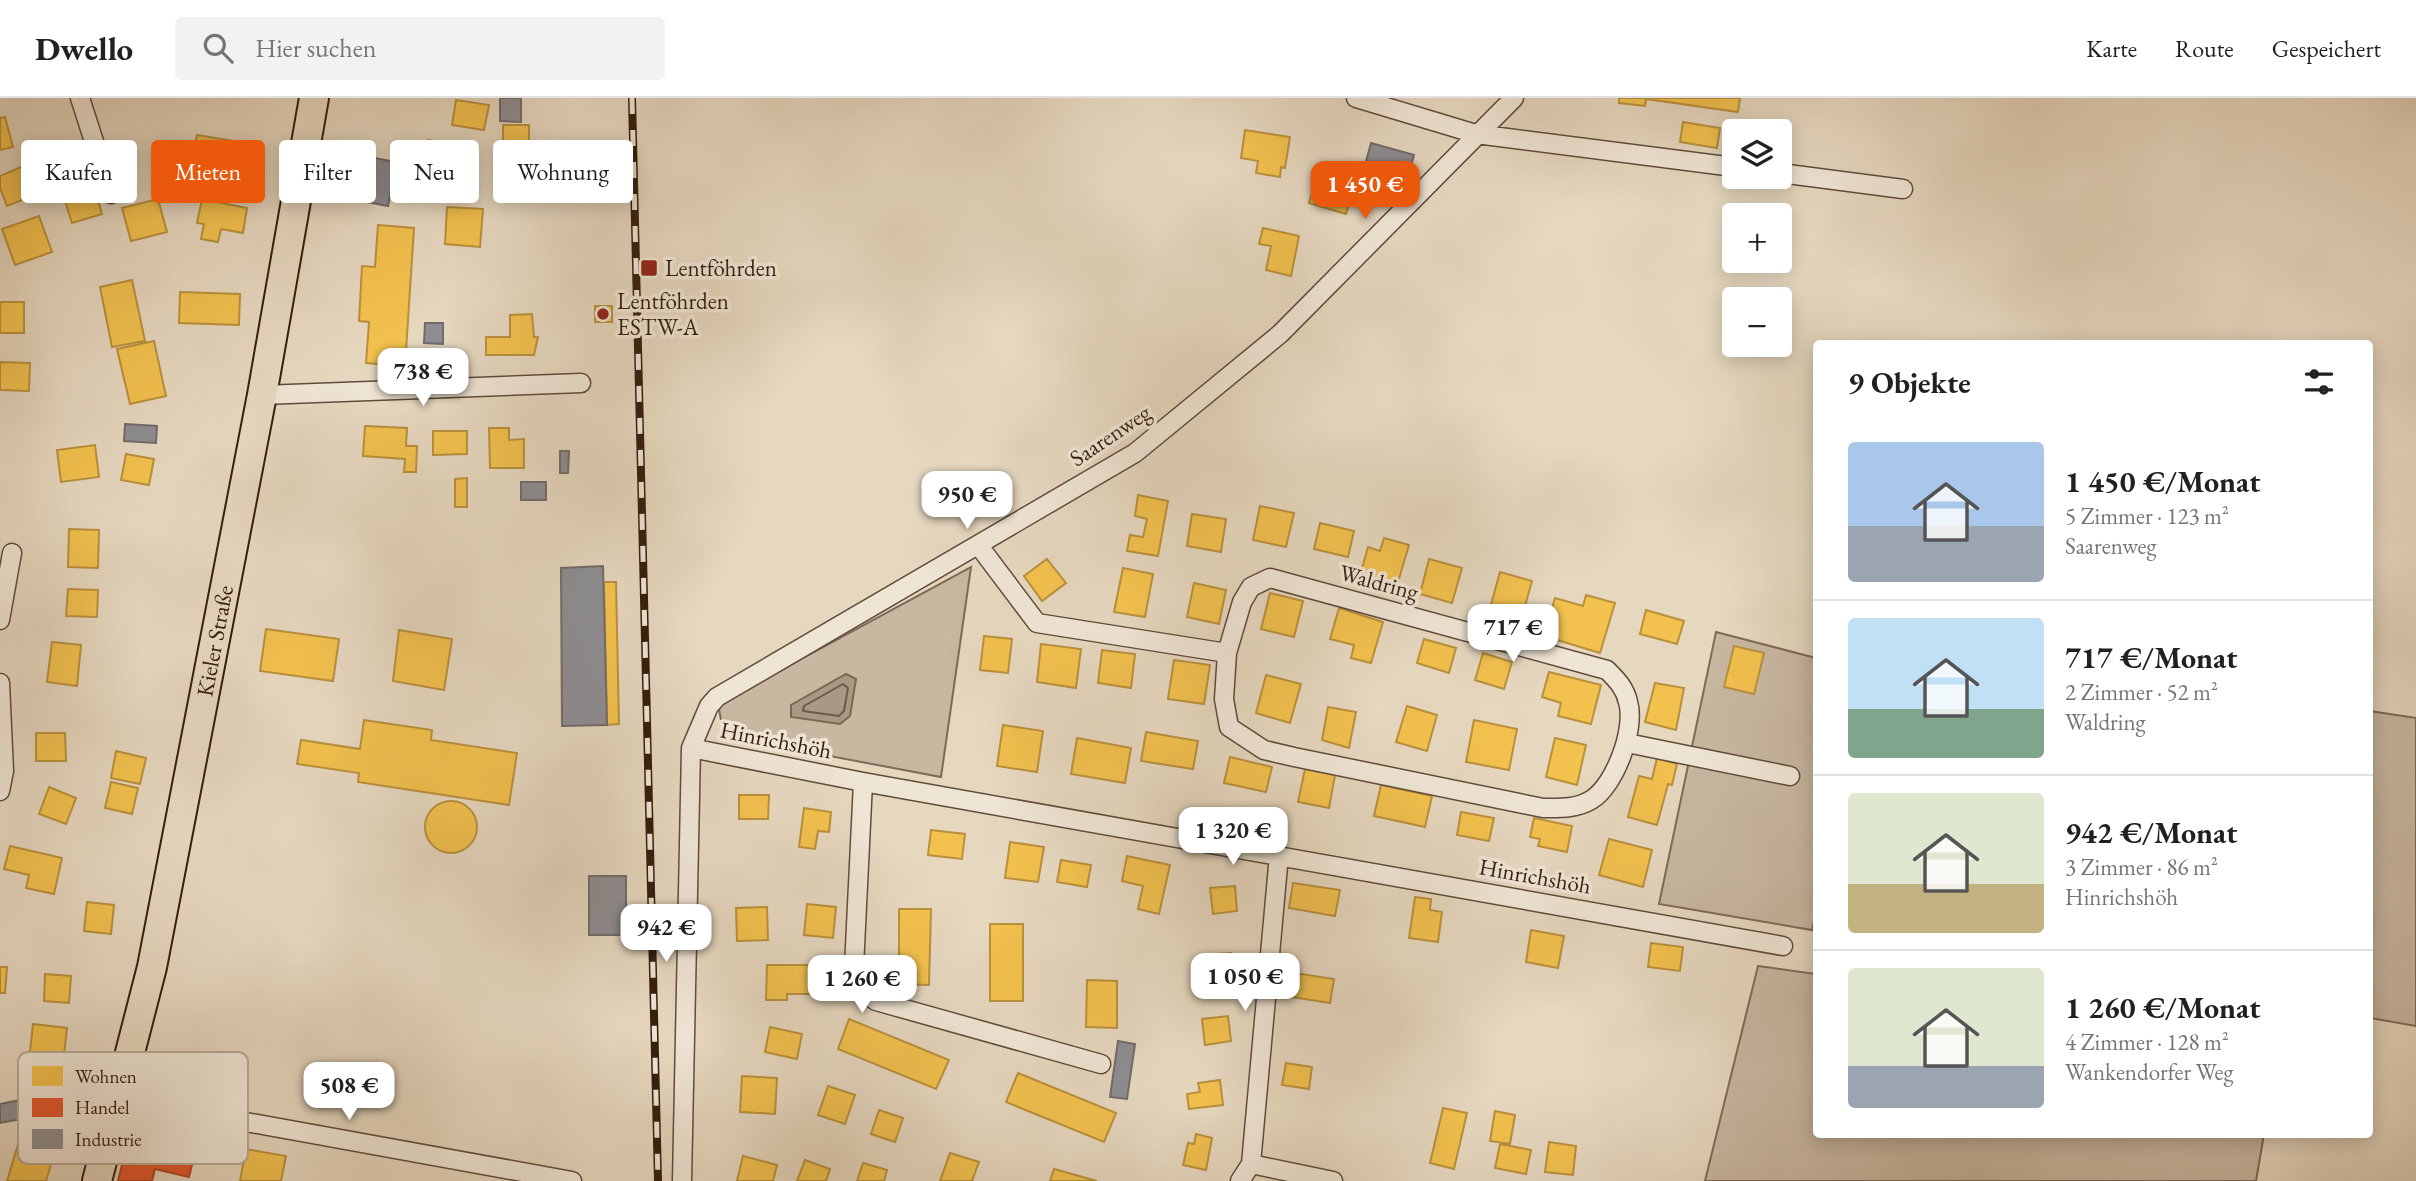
<!DOCTYPE html>
<html lang="de">
<meta charset="utf-8">
<style>
body{margin:0;font-family:"EB Garamond",serif;background:#f2f2f2;color:#202124;height:100vh;display:flex;flex-direction:column;font-size:26px;white-space:nowrap}
*{box-sizing:border-box;margin:0}
p{font-size:23px;color:#757577}
.icon{flex:none;width:38px;height:38px;fill:none;stroke:currentColor;stroke-width:2;stroke-linecap:round;stroke-linejoin:round}
.map{position:relative;flex:1;overflow:hidden}
.sheet{position:absolute;left:1813px;top:242px;width:560px;height:798px;display:flex;flex-direction:column;background:#fff;border-radius:7px;box-shadow:0 4px 18px #0003}
.sheet>*{flex:none}
.top-card{position:absolute;left:21px;top:42px;width:665px;height:63px;display:flex;gap:14px}
.fabs{position:absolute;left:1722px;top:21px;display:grid;gap:14px}
.fabs a{display:grid;place-items:center;width:70px;height:70px;border-radius:7px;background:#fff;box-shadow:0 4px 18px #0003;font-size:35px}
.price{position:absolute;translate:-50% -60px;padding:0 16px;border-radius:14px;background:#fff;color:#222;font-size:23px;line-height:46px;filter:drop-shadow(0 2px 4px #0008)}
.price::after{content:'';position:absolute;left:50%;top:42px;width:21px;height:16px;margin-left:-10px;background:inherit;clip-path:polygon(0 0,100% 0,50% 100%)}
.price.active{background:#ea580c;color:#fff}
ul{padding:0;list-style:none}
li{display:flex;align-items:center;gap:21px;height:175px;padding:0 35px}
li+li{border-top:2px solid #e0e0e0}
li span{display:grid;place-items:center;flex:none;width:196px;height:140px;border-radius:7px;color:#555}
li>.icon{margin-inline-start:auto}
span .icon{width:84px;height:84px;fill:#fffc;stroke-width:1}
li b{font-size:30px}
h2{display:flex;justify-content:space-between;align-items:center;height:84px;padding:0 35px;font-size:30px}
.pill{padding:0 24px;border-radius:7px;background:#fff;box-shadow:0 4px 18px #0003;font-size:24px;line-height:63px}
.pill.active{background:#ea580c;color:#fff}
header{display:flex;align-items:center;gap:42px;box-sizing:border-box;height:98px;padding:0 35px;background:#fff;border-bottom:2px solid #e0e0e0}
header strong{font-size:33px}
nav{display:flex;gap:38px;margin-inline-start:auto;font-size:24px}
.search{width:490px;height:63px;background:#f2f2f2;display:flex;align-items:center;gap:18px;box-sizing:border-box;padding:0 24px;border-radius:7px;color:#757577;font-size:26px}
.map>svg:first-child{display:block}
</style>
<header>
<strong>Dwello</strong>
<div class="search"><svg class="icon" aria-label="search" viewBox="0 0 24 24"><circle cx="10" cy="10" r="6"/><path d="M15 15l6 6"/></svg>Hier suchen</div>
<nav><a>Karte</a><a>Route</a><a>Gespeichert</a></nav>
</header>
<div class="map">
<svg width="2416" height="1083" viewBox="0 0 2416 1083">
<rect width="100%" height="100%" fill="#e6d7bf"/>
<filter id="stains"><feTurbulence type="fractalNoise" baseFrequency=".00286" numOctaves="4"/><feColorMatrix values="0 0 0 0 .2 0 0 0 0 .09 0 0 0 0 .02 0 0 0 .5 -.17"/></filter>
<radialGradient id="worn" r=".72"><stop offset=".6" stop-color="#630" stop-opacity="0"/><stop offset="1" stop-color="#630" stop-opacity=".3"/></radialGradient>
<!-- green -->
<path fill="#c8b7a1" stroke="#7e6a58" stroke-width="2" d="M971,469L941,679L724,638L718,606Z
M1716,534L1816,560V814L1812,832L1659,806Z
M2370,613L2416,620V928L2370,920Z
M1758,868L1816,876V1036H2264L2256,1083H1705Z"/>
<!-- water -->
<path fill="#a99883" stroke="#7a6754" stroke-width="2" d="M846,576L856,581L850,618L840,626L791,619V607Z"/>
<!-- homes -->
<path fill="#f2c14e" stroke="#b9903b" stroke-width="2" d="M1619,0H1740L1738,14L1646,1L1645,8L1619,5Z
M456,2L489,7L484,32L452,27Z
M5,19L13,49L0,52V20Z
M1683,24L1720,30L1717,50L1680,44Z
M503,27H529V58L503,59Z
M1245,32L1290,39L1285,70L1281,69L1280,79L1256,75L1258,63L1241,60Z
M197,37L240,44L236,70L193,63Z
M428,42L458,47L453,76L423,71Z
M28,66L40,95L7,108L0,90V78Z
M90,75L102,116L72,125L59,84Z
M1317,77L1354,88L1346,116L1309,105Z
M158,101L167,134L131,143L122,110Z
M202,101L247,110L243,135L221,131L218,144L201,141L204,126L197,125Z
M447,109L483,111L480,149L445,146Z
M39,118L52,154L15,167L2,131Z
M378,127L414,130L405,268L366,265L369,224L359,223L362,168L375,169Z
M1263,130L1299,138L1291,178L1266,172L1271,148L1259,146Z
M132,182L145,243L112,249L100,189Z
M180,194L240,196L239,227L179,225Z
M0,204H24V235H0Z
M595,208H612V224H595Z
M532,216L534,239H538L534,257H486V239H510V217Z
M154,243L166,298L130,306L117,251Z
M0,264L30,265L29,293L0,292Z
M365,328L407,330L406,348H417L416,374H404L405,361L363,358Z
M489,330H509V342L524,341V370H490Z
M433,333H467V356L433,357Z
M95,347L99,379L61,384L57,352Z
M126,356L154,361L149,387L121,382Z
M467,380V409H455V381Z
M1138,397L1168,403L1158,458L1127,453L1130,437L1143,439L1147,421L1135,418Z
M1260,408L1294,415L1286,449L1253,442Z
M1192,416L1226,421L1221,454L1187,448Z
M1320,425L1354,433L1348,459L1314,451Z
M69,431L99,432L98,470L68,469Z
M1384,440L1409,447L1396,491L1359,481L1368,449L1380,453Z
M1047,461L1066,485L1042,503L1024,478Z
M1429,461L1462,470L1452,505L1420,496Z
M1123,470L1153,476L1145,519L1114,514Z
M1500,474L1532,483L1522,519L1490,510Z
M604,484H616L619,626L607,627Z
M1194,485L1226,492L1219,526L1187,519Z
M68,491L98,492L97,519L66,518Z
M1270,495L1303,503L1294,539L1261,531Z
M1586,497L1615,505L1600,555L1544,538L1555,500L1583,508Z
M1339,510L1383,524L1371,565L1351,560L1354,547L1330,541Z
M1646,512L1684,523L1677,546L1640,536Z
M266,531L339,541L333,583L260,573Z
M399,532L452,541L444,592L393,583Z
M984,538L1012,541L1008,575L980,572Z
M1424,541L1456,550L1449,575L1417,565Z
M52,544L81,547L77,588L47,584Z
M1041,546L1081,551L1076,590L1037,584Z
M1734,548L1764,555L1754,596L1724,589Z
M1102,552L1135,556L1131,590L1098,585Z
M1483,555L1512,564L1504,591L1475,582Z
M1174,562L1210,567L1204,606L1168,601Z
M1549,574L1601,587L1591,626L1558,618L1561,605L1542,599Z
M1266,577L1301,586L1290,625L1256,615Z
M1655,585L1684,590L1676,632L1645,624Z
M1407,608L1437,617L1427,653L1396,644Z
M1328,609L1356,614L1349,650L1322,642Z
M364,622L432,632L431,642L517,655L509,707L358,684L359,675L297,666L301,642L360,651Z
M1474,622L1517,631L1509,672L1466,664Z
M1003,627L1043,633L1037,674L997,668Z
M1146,634L1198,643L1193,671L1141,663Z
M36,635H65L66,663H36Z
M1077,640L1131,650L1125,685L1071,676Z
M1555,640L1586,647L1577,687L1546,679Z
M116,653L146,660L140,686L111,680Z
M1230,659L1272,669L1266,694L1224,685Z
M1657,660L1677,666L1672,687L1668,686L1657,727L1628,719L1639,678L1652,681Z
M1305,671L1335,677L1329,710L1298,704Z
M111,684L138,690L132,716L105,710Z
M1381,687L1432,698L1425,729L1374,718Z
M49,689L76,700L66,726L39,716Z
M739,697H769L768,721H739Z
M425 729a26 26 0 1 1 52 0a26 26 0 1 1-52 0Z
M804,710L831,714L829,734L818,733L815,751L799,749Z
M1461,714L1494,720L1489,743L1457,737Z
M1534,720L1572,728L1567,754L1538,748L1540,741L1530,739Z
M931,732L965,736L962,761L928,757Z
M1609,741L1652,752L1643,789L1599,777Z
M1010,744L1044,749L1038,784L1005,780Z
M10,748L62,760L54,796L26,790L29,777L4,771Z
M1127,758L1170,767L1159,816L1138,811L1143,788L1122,783Z
M1061,762L1091,767L1087,789L1057,784Z
M1293,785L1340,792L1335,818L1289,810Z
M1235,788L1237,813L1213,816L1210,790Z
M1415,799L1431,801L1430,812L1442,814L1438,844L1409,840Z
M87,804L114,807L111,836L84,833Z
M807,806L836,809L833,840L804,837Z
M767,809L768,842L737,843L736,810Z
M899,811H931L929,887L899,886Z
M990,826H1023V903H990Z
M1531,832L1564,838L1558,870L1526,864Z
M1651,845L1683,849L1680,873L1648,869Z
M1231,855L1233,881L1207,883L1204,857Z
M767,867H815V896H787V902H766Z
M0,869H7L5,895H0Z
M1288,874L1334,881L1330,905L1285,898Z
M45,876L71,878L69,905L44,903Z
M1087,882L1117,883V930L1086,929Z
M1228,918L1231,943L1205,947L1202,921Z
M849,921L949,962L936,991L838,951Z
M33,926L67,930L64,957L30,954Z
M770,929L802,936L797,961L765,954Z
M1286,965L1312,969L1309,991L1282,987Z
M1018,975L1116,1015L1104,1044L1006,1004Z
M742,978L777,980L775,1016L740,1014Z
M1220,982L1223,1007L1189,1011L1187,996L1200,994L1198,985Z
M828,988L855,997L845,1026L818,1017Z
M1443,1010L1467,1015L1454,1071L1430,1065Z
M879,1012L903,1020L895,1044L871,1036Z
M1495,1013L1515,1017L1510,1046L1490,1043Z
M22,1033L58,1044L46,1083H7Z
M1196,1036L1212,1040L1206,1072L1183,1067L1188,1045L1194,1046Z
M1549,1044L1576,1048L1573,1077L1545,1074Z
M1500,1046L1531,1052L1526,1076L1495,1070Z
M246,1051L286,1058L281,1083H240Z
M950,1055L979,1064L972,1083H940Z
M743,1058L777,1067L773,1083H737Z
M805,1062L830,1071L826,1083H797Z
M863,1065L887,1072L884,1083H857Z
M1054,1071L1097,1083H1050Z"/>
<!-- shops -->
<path fill="#e4572e" stroke="#af4624" stroke-width="2" d="M133,1022L199,1038L189,1079L155,1071L152,1083H118Z"/>
<!-- industry -->
<path fill="#8d8d92" stroke="#726b6a" stroke-width="2" d="M500,0H521V24L500,23Z
M1371,45L1414,57L1405,90L1362,78Z
M369,59L396,64L388,108L361,103Z
M425,225H443V246L424,245Z
M125,326L157,328L156,345L124,343Z
M560,353H569L568,375H560Z
M521,384H546V402H521Z
M603,468L607,627L562,628L561,470Z
M589,778H626V837H589Z
M1118,943L1135,946L1127,1001L1110,999Z
M50,996L54,1015L0,1025V1006Z"/>
<g fill="none" stroke-linecap="round" stroke-linejoin="round">
<!-- shore -->
<path stroke="#6e5a48" stroke-width="2" d="M843,586L848,590L844,613L839,618L803,613L804,608Z"/>
<defs>
<path id="minor" d="M80,0L111,96
M1356,0L1476,36L1734,69
M1780,75L1903,91
M262,297L581,285
M979,448L1037,525L1227,555L1242,504L1251,489L1270,480L1607,572C1617,582 1625,590 1628,604C1636,630 1615,688 1591,702C1576,711 1559,710 1543,710L1294,659L1264,652L1229,629L1224,601L1227,555
M0,522L12,455
M0,585L4,673L0,693
M1627,645L1790,678
M691,650L863,684L1783,848
M863,684L854,869L859,890L876,903L1101,966
M119,1001L572,1083
M1251,1066L1333,1083
M682,1083L691,650L709,608L717,599L1135,355L1280,236L1514,0
M1240,1083L1251,1066L1279,757"/>
<g id="primary">
<path id="s1" d="M97,1083L152,869L262,297L314,0"/>
</g>
</defs>
<!-- minor casing -->
<use href="#minor" stroke="#604c3a" stroke-width="21"/>
<!-- primary casing -->
<use href="#primary" stroke="#341d0e" stroke-width="32"/>
<!-- minor -->
<use href="#minor" stroke="#efe5d5" stroke-width="18"/>
<!-- primary -->
<use href="#primary" stroke="#e6d7bf" stroke-width="28"/>
<defs>
<path id="rail" d="M632,0L658,1083"/>
</defs>
<!-- rail casing -->
<use href="#rail" stroke="#341d0e" stroke-width="8"/>
<!-- rail -->
<use href="#rail" stroke="#efe5d5" stroke-width="5" stroke-dasharray="16" stroke-linecap="butt"/>
</g>
<!-- markers -->
<g fill="#8f2418" stroke="#efe5d5" stroke-width="2.5">
<rect x="640" y="161" width="18" height="18" rx="3.5"/>
<circle cx="603" cy="216" r="7"/>
</g>
<g text-anchor="middle" dominant-baseline="central" stroke-width="7" stroke-linejoin="round" paint-order="stroke">
<!-- poi labels -->
<g font-size="23" fill="#341d0e" stroke="#efe5d5" text-anchor="start">
<text x="665" y="170">Lentföhrden</text>
<text x="617" y="203">Lentföhrden<tspan x="617" dy="26">ESTW-A</tspan></text>
</g>
<!-- street labels -->
<g font-size="23" fill="#341d0e" stroke="#efe5d5">
<text transform="translate(1110 337) rotate(-34)">Saarenweg</text>
<text transform="translate(1379 484) rotate(15)">Waldring</text>
<text stroke="none"><textPath href="#s1" startOffset="553">Kieler Straße</textPath></text>
<text transform="translate(776 642) rotate(11)">Hinrichshöh</text>
<text transform="translate(1535 778) rotate(10)">Hinrichshöh</text>
</g>
</g>
<!-- legend -->
<rect x="18" y="954" width="230" height="112" rx="10" fill="#efe5d5" stroke="#b7a999" stroke-width="2"/>
<rect x="32" y="968" width="31" height="20" fill="#f2c14e"/>
<rect x="32" y="1000" width="31" height="19" fill="#e4572e"/>
<rect x="32" y="1031" width="31" height="20" fill="#8d8d92"/>
<g font-size="19" fill="#341d0e">
<text x="75" y="985">Wohnen</text>
<text x="75" y="1016">Handel</text>
<text x="75" y="1048">Industrie</text>
</g>
<rect width="100%" height="100%" filter="url(#stains)"/>
<rect width="100%" height="100%" fill="url(#worn)"/>
</svg>
<div class="fabs">
<a><svg class="icon" aria-label="layers" viewBox="0 0 24 24"><path d="M12 4l9 5-9 5-9-5zM3 14l9 5 9-5"/></svg></a>
<a>+</a>
<a>−</a>
</div>
<b class="price active" style="left:1365px;top:123px">1 450 €</b>
<b class="price" style="left:423px;top:310px">738 €</b>
<b class="price" style="left:967px;top:433px">950 €</b>
<b class="price" style="left:1513px;top:566px">717 €</b>
<b class="price" style="left:1233px;top:769px">1 320 €</b>
<b class="price" style="left:666px;top:866px">942 €</b>
<b class="price" style="left:1245px;top:915px">1 050 €</b>
<b class="price" style="left:862px;top:917px">1 260 €</b>
<b class="price" style="left:349px;top:1024px">508 €</b>
<div class="top-card">
<a class="pill">Kaufen</a>
<a class="pill active">Mieten</a>
<a class="pill">Filter</a>
<a class="pill">Neu</a>
<a class="pill">Wohnung</a>
</div>
<section class="sheet">
<h2>9 Objekte<svg class="icon" aria-label="filters" viewBox="0 0 24 24"><path d="M4 7h16M4 17h16"/><circle cx="9" cy="7" r="2"/><circle cx="15" cy="17" r="2"/></svg></h2>
<ul>
<li><span style="background:linear-gradient(#a9c7e8 60%,#9aa5b1 0)"><svg class="icon" aria-label="home" viewBox="0 0 24 24"><path d="M3 11l9-7 9 7M6 9v11h12V9"/></svg></span><div><b>1 450 €/Monat</b><p>5 Zimmer · 123 m²</p><p>Saarenweg</p></div></li>
<li><span style="background:linear-gradient(#bfe0f5 65%,#7fa58c 0)"><svg class="icon" aria-label="home" viewBox="0 0 24 24"><path d="M3 11l9-7 9 7M6 9v11h12V9"/></svg></span><div><b>717 €/Monat</b><p>2 Zimmer · 52 m²</p><p>Waldring</p></div></li>
<li><span style="background:linear-gradient(#dfe7d0 65%,#c2b280 0)"><svg class="icon" aria-label="home" viewBox="0 0 24 24"><path d="M3 11l9-7 9 7M6 9v11h12V9"/></svg></span><div><b>942 €/Monat</b><p>3 Zimmer · 86 m²</p><p>Hinrichshöh</p></div></li>
<li><span style="background:linear-gradient(#dfe7d0 70%,#9aa5b1 0)"><svg class="icon" aria-label="home" viewBox="0 0 24 24"><path d="M3 11l9-7 9 7M6 9v11h12V9"/></svg></span><div><b>1 260 €/Monat</b><p>4 Zimmer · 128 m²</p><p>Wankendorfer Weg</p></div></li>
</ul>
</section>
</div>
